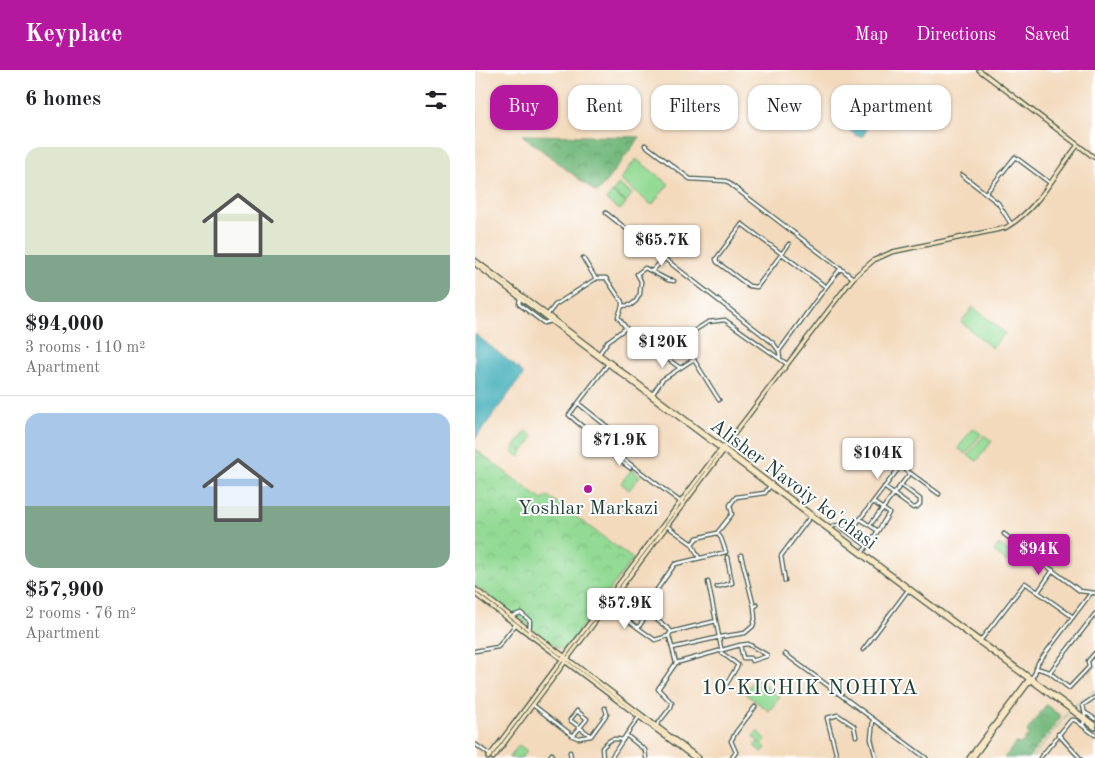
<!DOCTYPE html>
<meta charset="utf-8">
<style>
body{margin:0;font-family:"Old Standard TT",serif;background:#f2f2f2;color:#202124;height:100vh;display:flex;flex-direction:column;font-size:19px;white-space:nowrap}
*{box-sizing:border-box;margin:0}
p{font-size:16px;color:#757577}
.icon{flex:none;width:28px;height:28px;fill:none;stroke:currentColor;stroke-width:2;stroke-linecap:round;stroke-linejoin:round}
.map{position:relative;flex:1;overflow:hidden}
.sheet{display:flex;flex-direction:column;background:#fff;width:475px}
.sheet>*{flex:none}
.banner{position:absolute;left:15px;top:15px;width:475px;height:45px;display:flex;gap:10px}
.price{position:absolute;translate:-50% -42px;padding:0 11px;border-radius:5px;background:#fff;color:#222;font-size:16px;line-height:32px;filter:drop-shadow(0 1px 2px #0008)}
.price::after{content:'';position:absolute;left:50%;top:30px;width:15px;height:11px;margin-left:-8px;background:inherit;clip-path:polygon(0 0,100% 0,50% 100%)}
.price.current{background:#b5179e;color:#fff}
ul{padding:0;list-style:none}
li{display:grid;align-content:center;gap:10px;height:265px;padding:0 25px}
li+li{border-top:1px solid #e0e0e0}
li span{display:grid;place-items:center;height:155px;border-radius:15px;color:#555}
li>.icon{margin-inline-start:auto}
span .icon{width:90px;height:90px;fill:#fffc;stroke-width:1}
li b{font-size:21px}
h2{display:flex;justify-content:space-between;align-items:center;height:60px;padding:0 25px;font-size:21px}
.tag{padding:0 18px;border-radius:15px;background:#fff;box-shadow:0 1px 4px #0004;font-size:18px;line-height:45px}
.tag.current{background:#b5179e;color:#fff}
header{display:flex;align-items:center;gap:30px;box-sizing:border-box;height:70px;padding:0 25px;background:#b5179e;color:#fff}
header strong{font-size:24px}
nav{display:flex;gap:28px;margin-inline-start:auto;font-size:18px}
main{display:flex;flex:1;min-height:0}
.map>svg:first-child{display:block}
</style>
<header>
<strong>Keyplace</strong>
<nav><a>Map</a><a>Directions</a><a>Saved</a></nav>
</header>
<main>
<section class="sheet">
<h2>6 homes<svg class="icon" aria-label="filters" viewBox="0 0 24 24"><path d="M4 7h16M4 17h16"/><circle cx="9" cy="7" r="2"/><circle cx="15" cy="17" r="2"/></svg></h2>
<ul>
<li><span style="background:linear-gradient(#dfe7d0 70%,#7fa58c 0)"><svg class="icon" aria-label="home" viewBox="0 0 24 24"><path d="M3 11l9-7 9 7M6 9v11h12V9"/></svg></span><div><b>$94,000</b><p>3 rooms · 110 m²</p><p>Apartment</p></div></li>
<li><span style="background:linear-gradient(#a9c7e8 60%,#7fa58c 0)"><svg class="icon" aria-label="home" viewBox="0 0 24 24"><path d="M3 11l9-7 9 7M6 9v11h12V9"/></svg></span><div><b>$57,900</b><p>2 rooms · 76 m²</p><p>Apartment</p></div></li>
</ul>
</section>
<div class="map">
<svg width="620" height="688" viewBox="0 0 620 688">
<defs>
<pattern id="forest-crowns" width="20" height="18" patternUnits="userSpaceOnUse" patternTransform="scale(1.25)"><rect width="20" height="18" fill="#76ba7e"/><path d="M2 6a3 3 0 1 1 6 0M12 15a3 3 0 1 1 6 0" fill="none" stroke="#609868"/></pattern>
<pattern id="park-crowns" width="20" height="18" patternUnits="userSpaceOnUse" patternTransform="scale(1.25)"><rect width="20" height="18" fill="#93da94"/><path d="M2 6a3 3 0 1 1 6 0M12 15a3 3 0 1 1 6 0" fill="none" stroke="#7ebc80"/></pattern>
</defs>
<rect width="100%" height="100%" fill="#fff"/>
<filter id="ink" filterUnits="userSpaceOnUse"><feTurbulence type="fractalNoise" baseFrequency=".02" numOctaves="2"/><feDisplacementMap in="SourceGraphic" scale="10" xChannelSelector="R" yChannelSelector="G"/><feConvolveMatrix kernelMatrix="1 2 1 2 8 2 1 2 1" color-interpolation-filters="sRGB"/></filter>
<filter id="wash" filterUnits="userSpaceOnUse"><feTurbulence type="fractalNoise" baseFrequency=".0096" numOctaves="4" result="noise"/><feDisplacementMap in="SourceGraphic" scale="20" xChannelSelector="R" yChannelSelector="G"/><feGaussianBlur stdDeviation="1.12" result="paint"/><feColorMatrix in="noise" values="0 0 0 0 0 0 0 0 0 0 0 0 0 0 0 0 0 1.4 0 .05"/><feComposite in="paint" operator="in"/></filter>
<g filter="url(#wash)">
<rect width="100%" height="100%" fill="#f3dabd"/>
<!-- forest -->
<path fill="url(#forest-crowns)" stroke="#4a7c59" d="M47,65L165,67L122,123Z
M571,635L586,646C576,661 564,674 553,688H529L541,673L546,674L554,664L552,661Z"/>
<!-- park -->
<path fill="url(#park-crowns)" stroke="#598c64" d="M0,379L67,430L73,426L158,489L90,579H85L0,516Z"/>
<!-- pitch -->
<path fill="#93da94" stroke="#598c64" d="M161,89L194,114L177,135L145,110Z
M143,114L157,124L151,132L138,122Z
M137,122L151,133L145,140L131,130Z
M161,169L173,178L169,184L156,174Z
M498,237L530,263L517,278L486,252Z
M498,358L506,364L491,384L483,378Z
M51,361L59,367L48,381L43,377L48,382L45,387L37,381Z
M509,365L517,371L502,391L493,385Z
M157,399L165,406L154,420L146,413Z
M524,474L538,485L532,492L519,482Z
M280,608L305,627L294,641L269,623Z
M282,661L291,669L287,674L291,678L287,682L279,676L283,672L285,673L278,667Z
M44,675L52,681L46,688H34Z"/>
<!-- water -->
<path fill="#3aabb6" stroke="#2c7475" d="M383,50L393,57L388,66H382L375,61Z
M0,264L44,299L48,305L0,369Z"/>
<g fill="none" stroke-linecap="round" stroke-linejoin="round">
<!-- stream -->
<path stroke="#3aabb6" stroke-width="1" d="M598,637L620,620
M557,688L594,642"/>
</g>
</g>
<g filter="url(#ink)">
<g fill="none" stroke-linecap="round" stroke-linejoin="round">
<defs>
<path id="street" d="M170,75L215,109L251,111L378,208
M487,105L523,133L536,154
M511,123L540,87L575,113
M131,143L298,273L304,281L305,288
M314,174L282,217L274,216L242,192L241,189L267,154L351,217L366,198
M108,188L121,209
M177,201L190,188
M45,228L44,234L69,253L76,251
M73,244L80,235L122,208H131L147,232V236L156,235L161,231L165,224L166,211L162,204L170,198L193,210L199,211
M151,258L205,298
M304,281L351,217
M214,282L244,330
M184,283L233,252L250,250L312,294
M124,284L133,271L151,258L143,247L147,236
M133,294L94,345L123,370L207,433
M177,325L187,310L219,289
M104,334L144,366
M116,364V367L120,372L155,398
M409,417L438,438L442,437L445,434V429L426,415
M398,432L414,443L403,461
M395,455L435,403
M192,456L217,474L224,488
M356,459L358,456L363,455L392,476
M375,463L385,449
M529,464L605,521L620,523
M217,474L222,468L242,463L257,444L255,435L261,427L290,423L295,416
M387,483L403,461L385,449L424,398L427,397L464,424
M266,485L279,537
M310,511L306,486L335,447
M242,517L257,513L252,487
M563,522L578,500
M131,535L180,570L193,566L196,562L241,551L233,512
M37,546L46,543L55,551L54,565
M171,546L178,547L195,560L196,562
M241,551L247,583L263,595L251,615
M163,558L171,546L169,538L200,494L251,482L246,468L242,463
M505,571L550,513L598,547
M273,574L292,585V586L277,591L275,588H268L265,575Z
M197,578L245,567L270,563L278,556L280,549L279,537L282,535
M388,580L433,520
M0,581L23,577L41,554
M310,584L451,688
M201,593L265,575
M561,598L574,602L594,618L614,597L613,591L620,583
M575,602L620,544
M556,609L560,603L563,593L616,523
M58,635L98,666L112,649L102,641L95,650L116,666
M611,643L620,649
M398,650L396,669L401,688
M181,656L196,637L197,633L183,619L201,593L194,566
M608,656L610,645L608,635L620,627
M583,664L605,688
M151,665L164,647
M98,666L103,668L116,666L132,644L130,638
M0,674L15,685
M95,682L96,688
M362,687L352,648L363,645L379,656L381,666
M74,688L77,684
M128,688L127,678C134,670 137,667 148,670
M136,688L151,665L170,680L171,688
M257,688L261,682L256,671L261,662L280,637
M565,688L596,650H600L620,665"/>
<path id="secondary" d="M504,0L620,88
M0,190L446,527L620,655
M0,194L433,520L620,658
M0,519L224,688
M0,524L219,688
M13,688L240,386L250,376L378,208L399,190L417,182L530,158C563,140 580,103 603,75
M18,688L249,380
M494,688L553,610
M498,688L556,610"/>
</defs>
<!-- street casing -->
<use href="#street" stroke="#3f5549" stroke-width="5"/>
<!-- secondary casing -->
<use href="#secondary" stroke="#3f5549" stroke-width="5.5"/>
<!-- street -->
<use href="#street" stroke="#fff" stroke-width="2.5"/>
<!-- secondary -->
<use href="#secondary" stroke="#fae7c3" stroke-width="3"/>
</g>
</g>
<!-- markers -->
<circle fill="#b5179e" stroke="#fff" stroke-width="2" cx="113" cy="419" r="5"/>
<g text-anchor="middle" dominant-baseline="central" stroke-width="4" stroke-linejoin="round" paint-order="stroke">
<!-- street labels -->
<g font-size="20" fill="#1f3d34" stroke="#fff">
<text transform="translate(318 415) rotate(37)">Alisher Navoiy ko'chasi</text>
</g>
<!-- poi labels -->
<g font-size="20" fill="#1f3d34" stroke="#fff">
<text x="113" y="439">Yoshlar Markazi</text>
</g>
<!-- neighbourhood labels -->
<g font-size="21" letter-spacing="1" fill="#1f3d34" stroke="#fff">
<text x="335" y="618">10-KICHIK NOHIYA</text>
</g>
</g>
</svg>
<b class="price" style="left:187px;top:197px">$65.7K</b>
<b class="price" style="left:188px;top:299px">$120K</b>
<b class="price" style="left:145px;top:397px">$71.9K</b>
<b class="price" style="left:403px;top:410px">$104K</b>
<b class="price current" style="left:564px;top:506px">$94K</b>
<b class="price" style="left:150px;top:560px">$57.9K</b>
<div class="banner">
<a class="tag current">Buy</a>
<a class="tag">Rent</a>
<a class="tag">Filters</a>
<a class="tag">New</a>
<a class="tag">Apartment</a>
</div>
</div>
</main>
